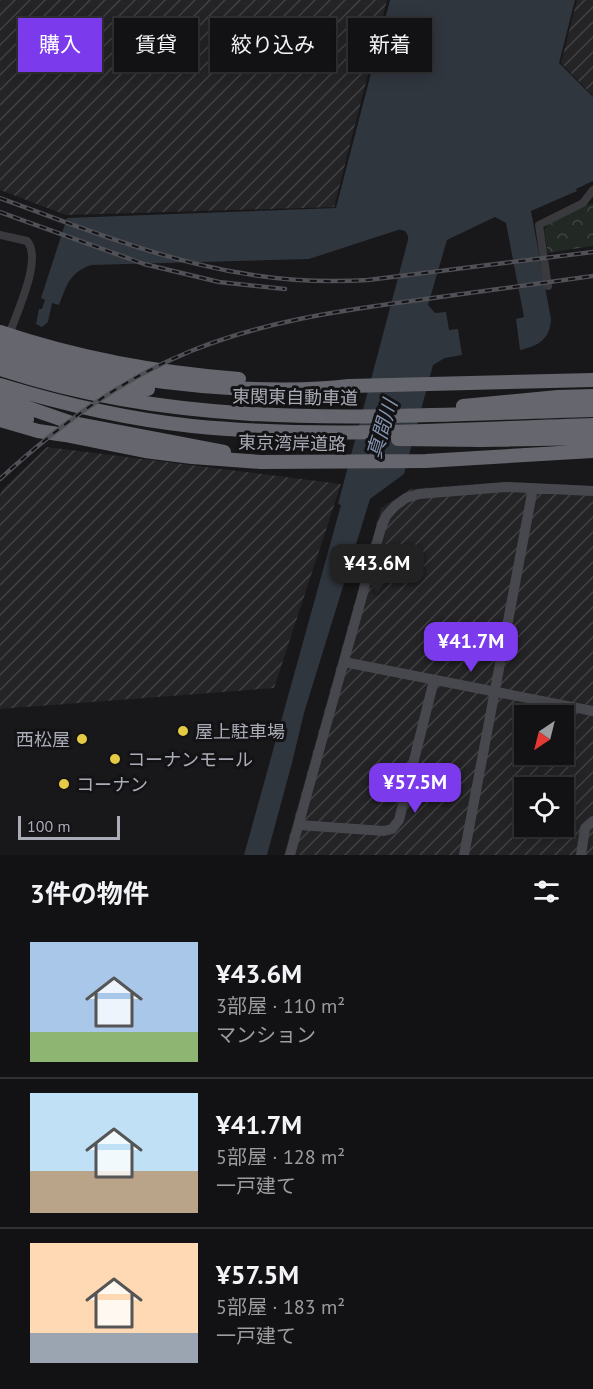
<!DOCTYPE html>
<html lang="ja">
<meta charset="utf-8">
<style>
body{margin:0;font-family:"PT Sans","Noto Sans JP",sans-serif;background:#1f1f21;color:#f1f3f6;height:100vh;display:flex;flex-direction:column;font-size:22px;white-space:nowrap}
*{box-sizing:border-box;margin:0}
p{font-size:20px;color:#9c9da0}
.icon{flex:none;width:33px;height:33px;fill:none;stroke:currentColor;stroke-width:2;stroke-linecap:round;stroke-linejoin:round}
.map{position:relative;height:855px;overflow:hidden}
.panel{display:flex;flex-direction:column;background:#121113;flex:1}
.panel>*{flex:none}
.banner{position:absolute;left:18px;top:18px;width:558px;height:54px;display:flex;gap:12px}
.needle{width:39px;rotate:215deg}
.tools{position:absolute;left:514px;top:705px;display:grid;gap:12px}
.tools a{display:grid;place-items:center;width:60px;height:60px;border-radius:0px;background:#121113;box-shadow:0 3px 15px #0003,0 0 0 2px #313133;font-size:30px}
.scale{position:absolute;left:18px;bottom:15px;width:102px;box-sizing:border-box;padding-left:6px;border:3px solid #aaacb8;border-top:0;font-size:16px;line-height:21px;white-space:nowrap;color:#aaacb8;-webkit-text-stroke:4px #131214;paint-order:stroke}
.price{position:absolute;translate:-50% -51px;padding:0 14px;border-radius:12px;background:#7c3aed;color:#fff;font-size:20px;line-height:39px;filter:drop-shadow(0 2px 3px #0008)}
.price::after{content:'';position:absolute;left:50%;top:36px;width:18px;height:14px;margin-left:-9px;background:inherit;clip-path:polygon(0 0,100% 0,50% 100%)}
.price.on{background:#222;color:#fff}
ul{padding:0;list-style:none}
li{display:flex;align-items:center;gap:18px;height:150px;padding:0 30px}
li+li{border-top:2px solid #313133}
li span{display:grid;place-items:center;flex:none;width:168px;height:120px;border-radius:0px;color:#555}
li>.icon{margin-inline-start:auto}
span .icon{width:72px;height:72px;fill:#fffc;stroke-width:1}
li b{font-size:26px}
h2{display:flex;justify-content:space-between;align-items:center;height:72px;padding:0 30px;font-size:26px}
.pill{padding:0 21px;border-radius:0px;background:#121113;box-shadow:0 3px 15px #0003,0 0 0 2px #313133;font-size:21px;line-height:54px}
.pill.on{background:#7c3aed;color:#fff}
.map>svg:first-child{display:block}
</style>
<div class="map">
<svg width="593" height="855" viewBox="0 0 593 855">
<defs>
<pattern id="industrial-furrows" width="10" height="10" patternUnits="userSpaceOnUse" patternTransform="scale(1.5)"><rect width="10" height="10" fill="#242326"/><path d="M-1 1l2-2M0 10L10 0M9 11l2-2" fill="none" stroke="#414043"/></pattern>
<pattern id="park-crowns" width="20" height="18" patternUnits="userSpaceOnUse" patternTransform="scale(1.5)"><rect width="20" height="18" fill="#222924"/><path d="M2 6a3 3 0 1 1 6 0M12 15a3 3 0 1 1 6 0" fill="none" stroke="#3f4542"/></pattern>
</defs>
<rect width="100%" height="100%" fill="#181719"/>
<!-- industrial -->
<path fill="url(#industrial-furrows)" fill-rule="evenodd" d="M0,0H387L334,207L66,215L0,190Z
M577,0H593V96L561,63Z
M47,447L341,484L274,688L0,709V495L2,490Z
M506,482L593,486V855H284L381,508L411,489ZM525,716H564V754H525ZM525,788H564V826H525Z"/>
<!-- park -->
<path fill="url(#park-crowns)" d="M593,203V246L548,253L544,230C554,215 577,210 593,203Z"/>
<!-- water -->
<path fill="#30363e" d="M390,0H575L559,63L593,97V181L576,189L577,191L531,211L551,319C550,339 539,346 520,350L516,319L524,317L506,223L495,217L447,240L428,305L435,313L446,312L449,330L458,329L462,355L445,358L433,365L404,474L370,499L304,713L292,763L267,855H244L341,505L338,504L408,240C409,233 404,229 398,230L309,259L91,265C69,273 67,285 59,305L52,303L48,322L42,327L36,324L39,309H42L45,300L41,298L67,218L336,208Z"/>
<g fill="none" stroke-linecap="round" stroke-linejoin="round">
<!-- street -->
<path stroke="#39393e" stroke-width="8" d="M0,235L27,241C43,259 16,314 9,335
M548,286L539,225L583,203L593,190"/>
<!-- secondary -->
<path stroke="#47474e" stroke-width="10" d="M344,662L593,711
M299,825L384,831L392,829L399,820L434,680
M290,855L381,528L386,516L395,506L406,498L419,494L506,487L593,491
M464,855L533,488
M581,855L585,828L593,821"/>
<!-- highway -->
<path stroke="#65666e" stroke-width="14" d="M0,332C77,358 158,373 239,379
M0,345C74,371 152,383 230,388C270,390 309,391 349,386L593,380
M0,359L87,380L148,389
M0,369C197,434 390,415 593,410
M0,385C62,404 126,419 192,426C325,439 460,429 593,425
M0,398L72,423L224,452
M463,406L558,397L593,396
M0,409L27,419
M0,420L38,431L65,435L145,451L192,457L261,462L426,461L593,451
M398,439L481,440L593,438"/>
<defs>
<path id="rail" d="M0,198C126,244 231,289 368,280L593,252
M0,212L144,264L219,282L285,289
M0,479C57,427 119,380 191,351C260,323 331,312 404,302C467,293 530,285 593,276"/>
</defs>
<!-- rail casing -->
<use href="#rail" stroke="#505057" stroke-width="4.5"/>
<!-- rail -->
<use href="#rail" stroke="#131214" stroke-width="2" stroke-dasharray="7" stroke-linecap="butt"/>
</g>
<!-- markers -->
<g fill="#e5ca43" stroke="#131214" stroke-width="2">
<circle cx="183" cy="731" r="6"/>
<circle cx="82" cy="739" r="6"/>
<circle cx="115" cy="759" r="6"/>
<circle cx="64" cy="784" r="6"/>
</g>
<g text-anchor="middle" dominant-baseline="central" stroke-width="6" stroke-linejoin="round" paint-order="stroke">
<!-- street labels -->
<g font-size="18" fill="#aaacb8" stroke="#131214">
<text transform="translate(295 397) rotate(1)">東関東自動車道</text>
<text transform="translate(292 443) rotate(1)">東京湾岸道路</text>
</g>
<!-- poi labels -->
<g font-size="18" fill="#aaacb8" stroke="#131214" text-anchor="start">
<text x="195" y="731">屋上駐車場</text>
<text x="70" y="739" text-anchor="end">西松屋</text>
<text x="127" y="759">コーナンモール</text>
<text x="76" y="784">コーナン</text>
</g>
<!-- water labels -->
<g font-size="20" font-style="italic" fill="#8494b0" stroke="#131214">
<text transform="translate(382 429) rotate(-73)">真間川</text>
</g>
</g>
</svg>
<div class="tools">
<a><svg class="needle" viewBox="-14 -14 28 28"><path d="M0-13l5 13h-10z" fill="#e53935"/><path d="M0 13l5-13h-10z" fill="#9c9da0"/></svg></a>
<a><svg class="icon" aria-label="locate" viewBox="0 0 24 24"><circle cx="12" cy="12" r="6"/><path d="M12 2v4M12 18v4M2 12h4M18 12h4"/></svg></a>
</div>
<div class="scale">100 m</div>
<b class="price on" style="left:377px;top:595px">¥43.6M</b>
<b class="price" style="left:471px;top:673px">¥41.7M</b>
<b class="price" style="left:415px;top:814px">¥57.5M</b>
<div class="banner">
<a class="pill on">購入</a>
<a class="pill">賃貸</a>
<a class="pill">絞り込み</a>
<a class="pill">新着</a>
</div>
</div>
<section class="panel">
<h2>3件の物件<svg class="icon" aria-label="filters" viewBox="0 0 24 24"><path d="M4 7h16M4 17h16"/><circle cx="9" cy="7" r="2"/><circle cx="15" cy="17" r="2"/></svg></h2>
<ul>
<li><span style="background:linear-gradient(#a9c7e8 75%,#8fb573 0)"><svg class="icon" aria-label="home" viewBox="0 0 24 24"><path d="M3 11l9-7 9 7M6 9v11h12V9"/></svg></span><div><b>¥43.6M</b><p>3部屋 · 110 m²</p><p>マンション</p></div></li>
<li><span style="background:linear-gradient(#bfe0f5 65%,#b9a48a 0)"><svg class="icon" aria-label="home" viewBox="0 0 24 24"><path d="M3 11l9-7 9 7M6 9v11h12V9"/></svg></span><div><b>¥41.7M</b><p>5部屋 · 128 m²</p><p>一戸建て</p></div></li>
<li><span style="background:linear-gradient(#ffd9b3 75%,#9aa5b1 0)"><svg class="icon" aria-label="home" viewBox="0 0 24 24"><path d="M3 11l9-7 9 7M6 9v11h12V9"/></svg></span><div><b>¥57.5M</b><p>5部屋 · 183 m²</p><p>一戸建て</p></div></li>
</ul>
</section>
